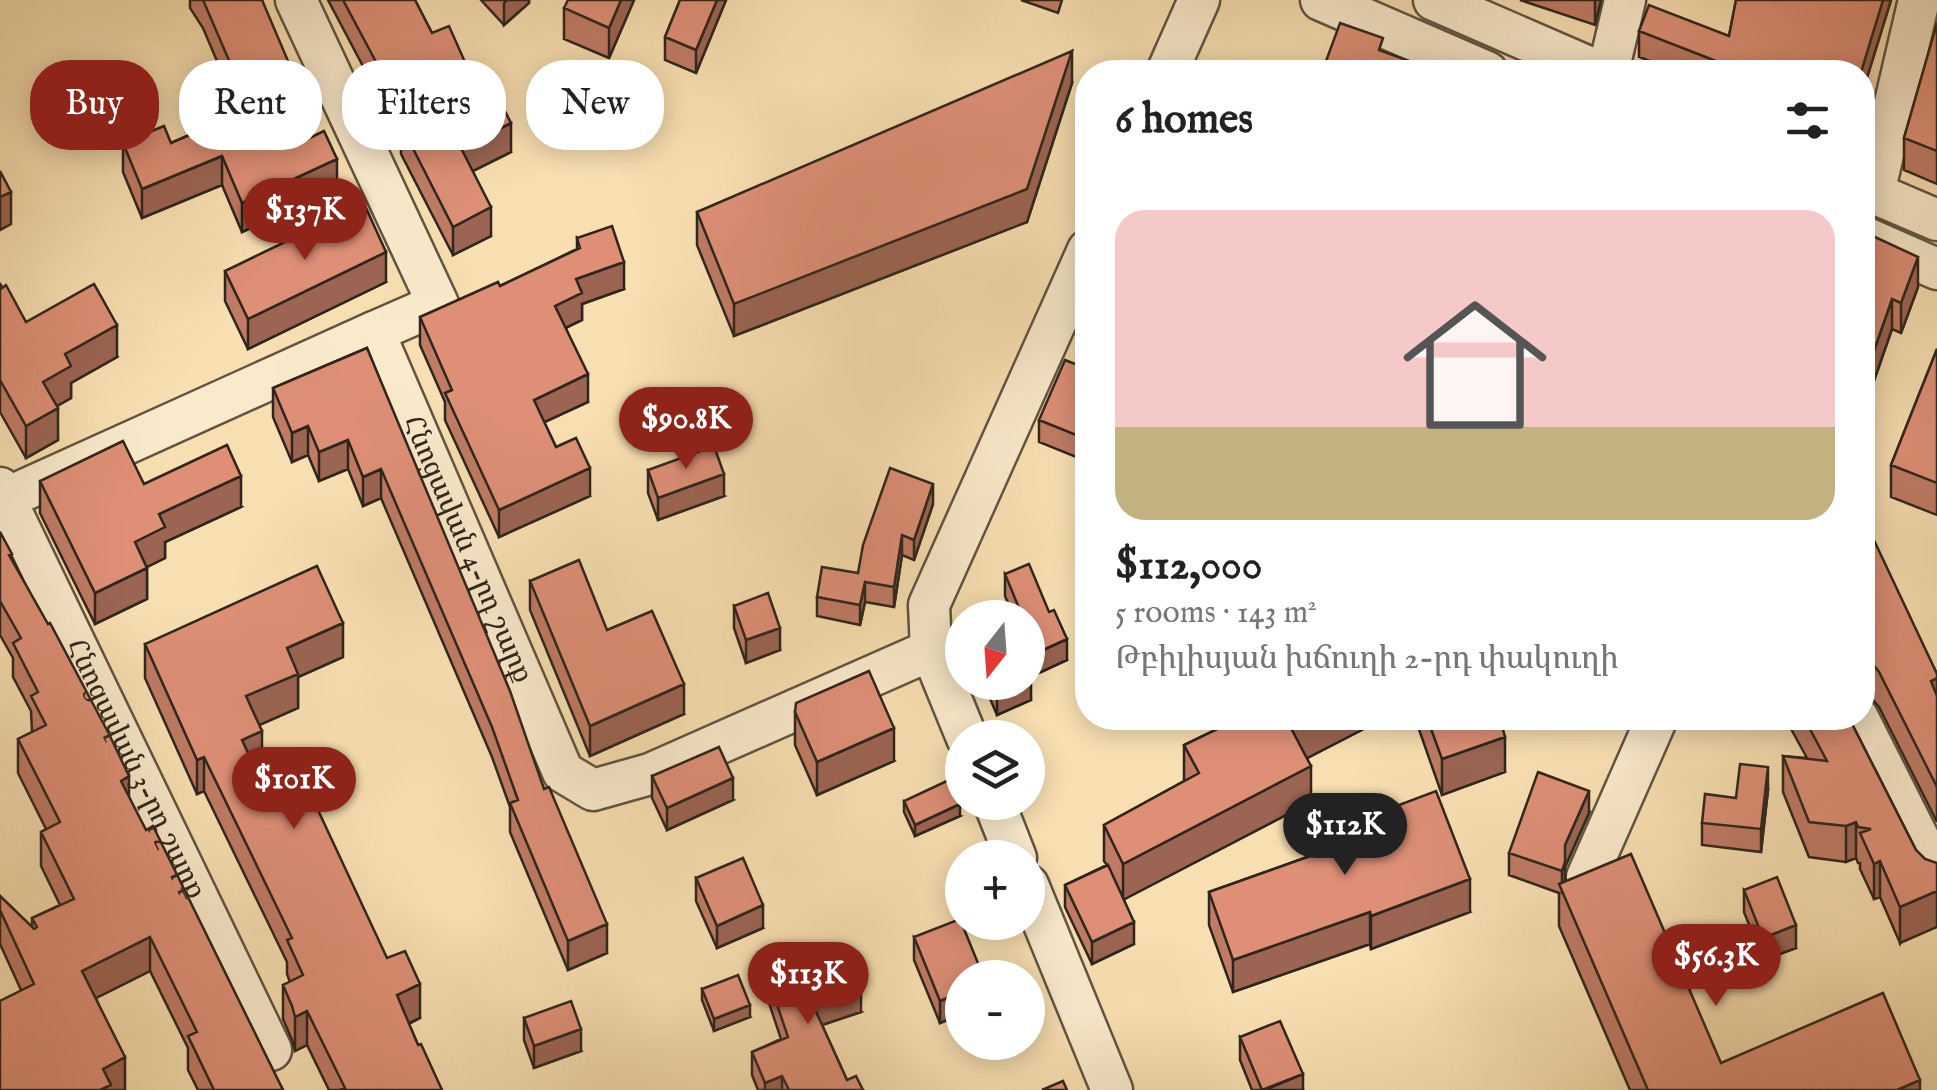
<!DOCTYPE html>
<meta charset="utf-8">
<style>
body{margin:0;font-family:"IM FELL English","Noto Serif Armenian",serif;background:#f2f2f2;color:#222;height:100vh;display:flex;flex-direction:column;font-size:38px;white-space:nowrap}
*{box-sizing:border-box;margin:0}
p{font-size:32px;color:#767676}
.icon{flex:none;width:55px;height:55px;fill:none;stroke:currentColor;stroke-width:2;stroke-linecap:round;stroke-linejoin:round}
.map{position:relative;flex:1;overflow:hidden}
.details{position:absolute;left:1075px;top:60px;width:800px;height:670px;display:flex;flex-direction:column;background:#fff;border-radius:40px;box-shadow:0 5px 25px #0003}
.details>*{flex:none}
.hud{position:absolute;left:30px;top:60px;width:895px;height:90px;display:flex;gap:20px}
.needle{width:65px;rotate:197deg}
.controls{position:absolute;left:945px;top:600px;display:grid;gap:20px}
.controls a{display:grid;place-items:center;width:100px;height:100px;border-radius:50%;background:#fff;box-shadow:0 5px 25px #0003;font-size:50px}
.price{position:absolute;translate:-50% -85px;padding:0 22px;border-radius:35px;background:#8f2418;color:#fff;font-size:32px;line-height:65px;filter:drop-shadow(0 2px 5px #0008)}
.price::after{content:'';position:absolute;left:50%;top:60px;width:30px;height:22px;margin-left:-15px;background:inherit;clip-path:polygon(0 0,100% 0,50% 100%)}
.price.on{background:#222;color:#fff}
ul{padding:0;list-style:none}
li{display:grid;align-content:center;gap:20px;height:530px;padding:0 40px}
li+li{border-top:2px solid #e0e0e0}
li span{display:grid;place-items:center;height:310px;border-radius:30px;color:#555}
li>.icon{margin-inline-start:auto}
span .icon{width:180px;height:180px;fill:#fffc;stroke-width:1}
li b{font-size:42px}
h2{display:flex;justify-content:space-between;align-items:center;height:120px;padding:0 40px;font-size:42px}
.chip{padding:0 35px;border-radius:40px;background:#fff;box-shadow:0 5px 25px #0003;font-size:35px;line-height:90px}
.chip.on{background:#8f2418;color:#fff}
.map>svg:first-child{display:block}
</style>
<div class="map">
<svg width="1937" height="1090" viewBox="0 0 1937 1090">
<rect width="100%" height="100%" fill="#f8dfb1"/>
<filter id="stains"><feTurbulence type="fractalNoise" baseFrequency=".002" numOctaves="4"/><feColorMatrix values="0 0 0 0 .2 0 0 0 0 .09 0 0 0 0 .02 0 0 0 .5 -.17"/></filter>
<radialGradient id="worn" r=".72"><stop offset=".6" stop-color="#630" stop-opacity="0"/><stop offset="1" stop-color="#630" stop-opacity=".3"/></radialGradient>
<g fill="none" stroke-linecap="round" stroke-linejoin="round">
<defs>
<g id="minor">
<path id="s1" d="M296,0L438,304L374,332L563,772L593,790L650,774L931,650"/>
<path d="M1321,0L1487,72"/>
<path d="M1434,0L1600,72"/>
<path d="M1167,72L1199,0"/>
<path d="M1608,72L1625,0"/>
<path d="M1862,188L1937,220"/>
<path d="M1874,193L1919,0"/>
<path d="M1862,236L1937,269"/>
<path id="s2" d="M0,488L271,1050"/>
<path d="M0,501L374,332"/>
<path d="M1858,718L1937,875"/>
<path d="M967,738L931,650L929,605L1088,250"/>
<path d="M994,802L1016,858"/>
<path d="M1587,877L1657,718"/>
<path d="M1028,885L1112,1090"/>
</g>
</defs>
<!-- minor casing -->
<use href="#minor" stroke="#605441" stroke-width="45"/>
<!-- minor -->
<use href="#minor" stroke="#faeacc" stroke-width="40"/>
</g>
<!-- wall -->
<path fill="#bf7b65" stroke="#2e261c" stroke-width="2.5" d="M190,0H262L291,96L275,103L293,146L337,188L242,232L222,185L142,218L123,172V143H171L239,113L203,28L190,8Z
M328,0H415L432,33L476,87L511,152L473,171L491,236L453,255L401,154V144L375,89Z
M481,0H529V3L504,25Z
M634,0L609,58L564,39V8Z
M680,0H726L696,73L665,60V37Z
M1021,0H1062L1058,13Z
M1520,0H1601L1595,25Z
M1736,0H1891L1862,94V72H1678L1639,57V31L1729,36Z
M1937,23V184L1904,170V138Z
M1072,83L1027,222L734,336L697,245V212Z
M322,228L386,282L248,349L225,301V271Z
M1862,231L1918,287L1901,333L1892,329L1862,415Z
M577,238L624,289L582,304V320L566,328L588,402L544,422L556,447L590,496L499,537L445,420V402L420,345V317L500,286L577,249Z
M0,284L26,322L117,357L71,383V398L57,406L58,440L26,458L0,412Z
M367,348L544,789L607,953L568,970L510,832V807L492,757L381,498L363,506L348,469L319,481L308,455L292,462L273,417V388Z
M1937,349V515L1891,497V465Z
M1088,369L1086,461L1039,442V420Z
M648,470L724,496L658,520L648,493Z
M40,481L144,484L241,507L165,542V558L147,567V599L95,624L40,513Z
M933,504L914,560L902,555L894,607L865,602L860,625L817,616V597L858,573Z
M1862,520L1937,674V822L1879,707L1872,699L1862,695Z
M0,532L129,798L283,1090H198L188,1070V1048L150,971L96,998L125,1090L21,990L0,944V896L32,927V918L60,905L41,866V832L46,829L18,773V739L32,732L31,711L13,677V658L0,635Z
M1005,574L1067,660L1030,677L1031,700L997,715L983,682H1028V618H1014L1005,596Z
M530,581L607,630L684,714L590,756L530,610Z
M734,606L780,650L746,663L734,628Z
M145,644L343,657L298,677V708L259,725L262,765L255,768L268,795L387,958L420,1018L409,1024L418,1045L442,1090H329L307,1045L295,1051L292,1040L283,1019V985L290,982L287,974V962L204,791L197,794L145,678Z
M795,712L894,761L817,795L795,745Z
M1240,718H1385L1307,758L1311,802L1124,899L1134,944L1092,964L1065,907V885L1107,865L1104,861V825L1184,781V745Z
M1415,718H1500L1505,772L1442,795Z
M1785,718H1849L1916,850L1900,943L1880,897L1874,899L1860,869V863H1858L1856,858L1846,862L1809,857L1783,792V756L1807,758Z
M652,776L733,800L667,830L652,798Z
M1768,790L1761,852L1702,845V823Z
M904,801L960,816L915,836L904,812Z
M1589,813L1565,867V882L1721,1063L1920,1090H1630L1559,926V893L1509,875V853Z
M1338,828L1470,912L1371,949L1370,944L1233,992L1209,925V892L1338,846Z
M696,878L763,928L717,948L696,901Z
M1744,890L1796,948L1763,960L1744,912Z
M914,937L962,978V1014L940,1023L914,960Z
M768,978L861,1012L822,1025L847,1080L863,1090H758L752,1075V1052L781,1039L768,1000Z
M702,989L750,1017L714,1031L702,1000Z
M524,1018L581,1051L534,1068L524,1040Z
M1240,1037L1303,1090H1252L1240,1060Z"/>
<!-- shaded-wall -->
<path fill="#9b6453" stroke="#2e261c" stroke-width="2.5" d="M507,0H529V3L504,25V3Z
M621,0H634L609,58V28Z
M717,0H726L696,73V50Z
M1595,0H1601L1595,25Z
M1883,0H1891L1862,94V72H1861Z
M1072,51V83L1027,222L734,336V304Z
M291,68V96L265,108V79Z
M511,123V152L461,177V148Z
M222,156V185L142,218V189Z
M337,159V188L242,232V203Z
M11,192V224L0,230V197Z
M491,207V236L453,255V227Z
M386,252V282L248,349V319Z
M1918,257V287L1901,333V303Z
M624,262V289L582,304V320L555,333V306L576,279Z
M1892,299V329L1862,415V385Z
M117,325V357L71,383V398L43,414V382L65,354Z
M588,374V402L534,427V400Z
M58,408V440L26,458V426Z
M308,426V455L292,462V433Z
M1088,435V457L1086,461V439Z
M348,440V469L319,481V452Z
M590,468V496L499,537V510Z
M381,469V498L363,506V477Z
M724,474V496L658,520V498Z
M241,476V507L165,542V558L135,573V542L159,514Z
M933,484V504L914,560V540Z
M902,535V555L894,607V587Z
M147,568V599L95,624V593Z
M865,582V602L860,625V605Z
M343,623V657L298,677V708L246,731V696L287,648Z
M780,628V650L746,663V640Z
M1067,639V660L1028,678V657Z
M1937,678V714L1931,681Z
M1031,679V700L997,715V694L1022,682H1028V680Z
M684,684V714L590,756V726Z
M1316,718H1385L1292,766V730Z
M894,728V761L817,795V762Z
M262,731V765L242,774V740Z
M1505,737V772L1442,795V759Z
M204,757V791L197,794V760Z
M1311,766V802L1123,900V864Z
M1768,767V790L1761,852V829Z
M129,776V811L121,781Z
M733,778V800L667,830V808Z
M1589,791V813L1565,867V884L1562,894V871L1565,845Z
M960,804V816L915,836V825Z
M1856,822V858L1846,862V826Z
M1880,861V897L1874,899V864Z
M1470,879V912L1371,949V916Z
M1937,891V927L1900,943V907Z
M763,905V928L717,948V926Z
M1370,912V944L1233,992V960Z
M1134,922V944L1092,964V942Z
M607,924V953L568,970V941Z
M1796,925V948L1763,960V938Z
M150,937V971L82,1005V971Z
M420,984V1018L397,1029V995Z
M861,989V1012L813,1028V1005Z
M962,992V1014L940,1023V1001Z
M750,1005V1017L714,1031V1019Z
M307,1011V1045L295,1051V1017Z
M581,1029V1051L534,1068V1046Z
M125,1057V1090H100L103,1069Z
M1303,1074V1090H1265Z
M782,1076V1090H765V1083Z
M1920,1080V1090H1897Z"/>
<!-- building -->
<path fill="#de8f76" stroke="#2e261c" stroke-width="2.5" d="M203,0H262L291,68L265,79L293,146L324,131L337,159L242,203L222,156L142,189L123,143L164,126L171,143L250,109Z
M343,0H415L432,33L449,26L476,87L489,80L511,123L461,148L491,207L453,227L401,125L404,123L375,60Z
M568,0H621L609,28L564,8Z
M680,0H717L696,50L665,37Z
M1736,0H1883L1861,72H1744L1639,31L1649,5L1729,36Z
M1340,23L1383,38L1379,50L1439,72H1322Z
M1937,23V151L1904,138Z
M1072,51L1027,189L734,304L697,212Z
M0,171L11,192L0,197Z
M366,208L386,252L248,319L225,271L320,225L322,228Z
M612,226L624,262L576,279L582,293L555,306L588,374L534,400L556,447L576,438L590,468L499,510L445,393L452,390L420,317L498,282L500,286L580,248L577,238Z
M1862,231L1918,257L1901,303L1892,299L1862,385Z
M0,284L2,288L6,285L26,322L94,284L117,325L65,354L71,366L43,382L58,408L26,426L0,380Z
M367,348L510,691L544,789L549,787L607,924L568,941L510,803L518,800L492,727L381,469L363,477L348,440L319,452L308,426L292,433L273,388Z
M1937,349V483L1891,465Z
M1065,360L1088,369V435L1086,439L1039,420Z
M123,441L144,484L227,445L241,476L159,514L165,527L135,542L147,568L95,593L40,481Z
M714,446L724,474L658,498L648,470Z
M890,468L933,484L914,540L902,535L894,587L865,582L860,605L817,597L822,567L858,573L863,545Z
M1864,519L1937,674V678L1931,681L1937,696V787L1879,672L1872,663L1862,660V520Z
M0,532L12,554L9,555L48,624L50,623L109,734L129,776L121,781L146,830L153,826L283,1090H214L188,1036L197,1032L150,937L82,971L125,1057L103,1069L111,1085L100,1090H0V1001L34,984L0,910V896L34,929L37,927L32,918L74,899L41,832L60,822L18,739L46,725L31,696L38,692L13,643L21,638L0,601Z
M579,560L607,630L652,611L684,684L590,726L530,581Z
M1029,564L1049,612L1054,610L1067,639L1028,657V618H1023L1005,574Z
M317,566L343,623L287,648L298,674L246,696L262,731L242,740L268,795L303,778L387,958L405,951L420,984L397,995L418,1045L421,1044L442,1090H340L345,1088L307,1011L295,1017L292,1006L283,985L303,975L287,940L292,938L204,757L197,760L145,644Z
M768,593L780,628L746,640L734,606Z
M869,671L894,728L817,762L795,712L796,703Z
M992,682H1022L997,694Z
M1240,718H1316L1292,730L1311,766L1123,864L1104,825L1199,773L1184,745Z
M1427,718H1500L1505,737L1442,759Z
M1804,718H1849L1916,850L1925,859L1937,863V891L1900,907L1880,861L1874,864L1860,833L1871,829L1858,827L1856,822L1846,826L1809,822L1783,756L1827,761Z
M719,747L733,778L667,808L652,776Z
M1740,764L1768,767L1761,829L1702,823L1705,794L1736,798Z
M1538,772L1589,791L1565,845V862L1562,871L1509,853Z
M949,780L960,804L915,825L904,801Z
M1436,791L1470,879L1371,916L1370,912L1233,960L1209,892L1344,844L1338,828Z
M1631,854L1721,1063L1883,993L1920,1080L1897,1090H1648L1559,884Z
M743,858L763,905L717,926L696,878Z
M1108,865L1134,922L1092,942L1065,885Z
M1777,877L1796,925L1763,938L1744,890Z
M960,919L984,978H962V992L940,1001L914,937Z
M848,951L861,989L813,1005L847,1080L856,1076L863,1090H789L782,1076L765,1083L752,1052L788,1037L768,978Z
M738,975L750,1005L714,1019L702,989Z
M571,1001L581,1029L534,1046L524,1018Z
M1280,1021L1303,1074L1262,1090L1240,1037Z
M1063,1081L1067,1090H1042Z"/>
<g text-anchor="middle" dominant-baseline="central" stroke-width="8" stroke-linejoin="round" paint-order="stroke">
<!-- street labels -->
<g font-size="28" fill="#2e261c" stroke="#faeacc">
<text stroke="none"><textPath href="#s1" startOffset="642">Հնոցավան 4-րդ շարք</textPath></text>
<text stroke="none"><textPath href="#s2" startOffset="312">Հնոցավան 3-րդ շարք</textPath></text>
</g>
</g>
<rect width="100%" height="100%" filter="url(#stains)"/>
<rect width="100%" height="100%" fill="url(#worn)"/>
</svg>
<div class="controls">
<a><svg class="needle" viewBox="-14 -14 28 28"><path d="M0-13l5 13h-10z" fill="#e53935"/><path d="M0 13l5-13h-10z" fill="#767676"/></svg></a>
<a><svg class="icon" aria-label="layers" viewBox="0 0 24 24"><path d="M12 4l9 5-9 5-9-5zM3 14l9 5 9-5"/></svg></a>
<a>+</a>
<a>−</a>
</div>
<b class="price" style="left:305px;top:263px">$137K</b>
<b class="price" style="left:686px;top:472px">$90.8K</b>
<b class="price" style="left:294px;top:832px">$101K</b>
<b class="price on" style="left:1345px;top:878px">$112K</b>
<b class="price" style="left:1716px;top:1009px">$56.3K</b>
<b class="price" style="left:808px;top:1027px">$113K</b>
<div class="hud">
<a class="chip on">Buy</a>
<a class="chip">Rent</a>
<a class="chip">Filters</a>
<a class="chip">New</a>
</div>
<section class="details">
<h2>6 homes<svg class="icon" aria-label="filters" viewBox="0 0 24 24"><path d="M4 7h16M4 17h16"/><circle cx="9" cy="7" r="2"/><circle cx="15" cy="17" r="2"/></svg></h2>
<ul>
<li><span style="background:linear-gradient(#f6c9c9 70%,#c2b280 0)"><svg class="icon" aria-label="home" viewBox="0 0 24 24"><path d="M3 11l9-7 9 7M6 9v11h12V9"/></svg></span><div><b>$112,000</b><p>5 rooms · 143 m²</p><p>Թբիլիսյան խճուղի 2-րդ փակուղի</p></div></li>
</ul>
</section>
</div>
